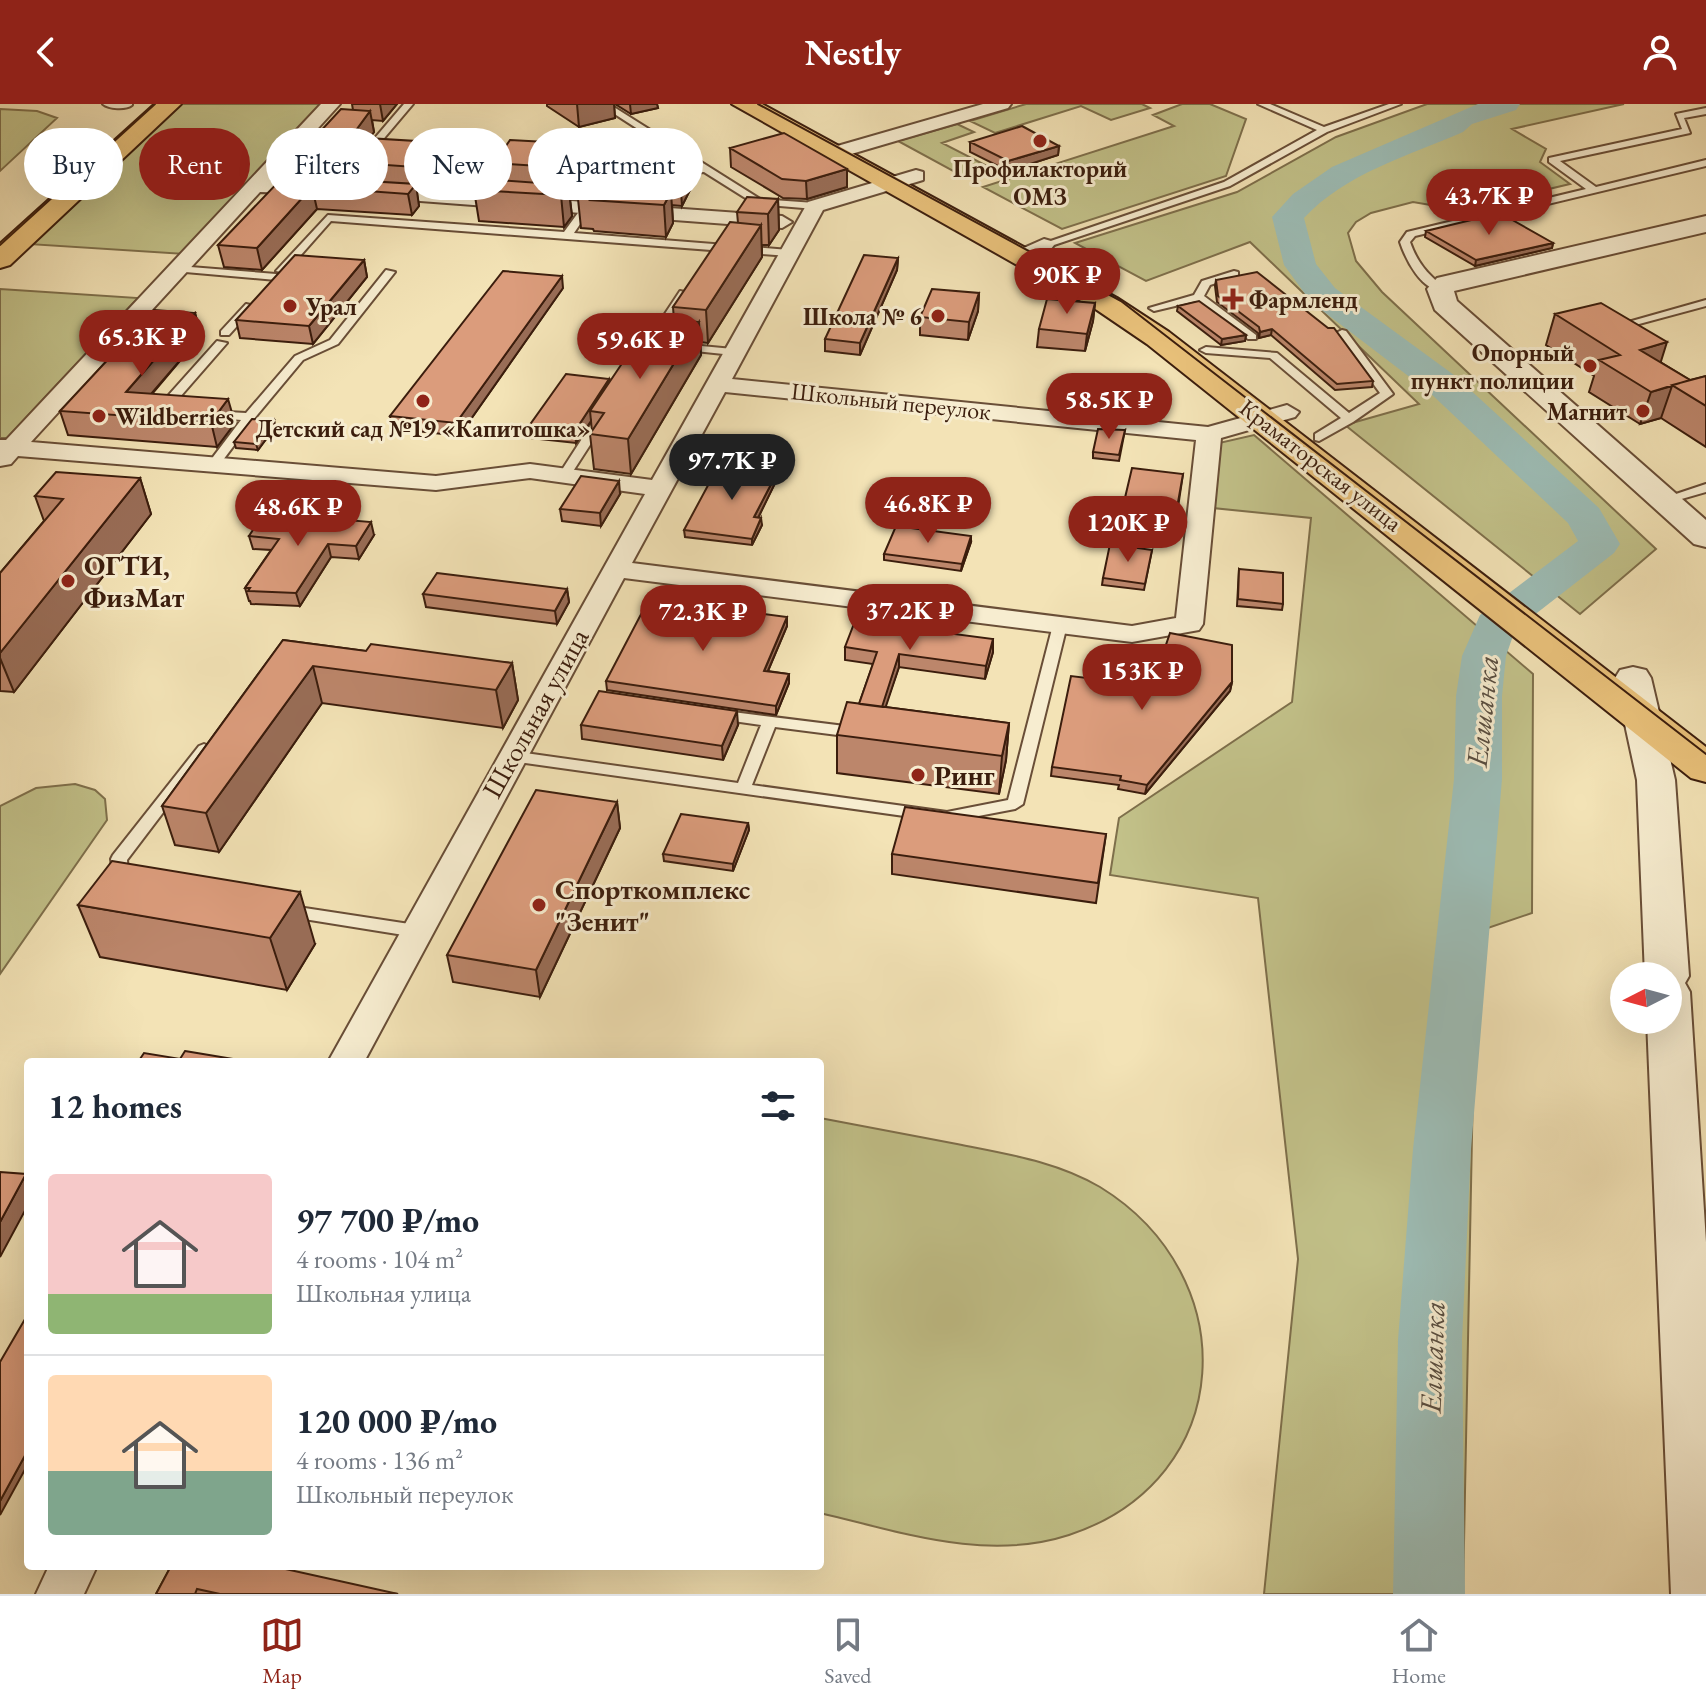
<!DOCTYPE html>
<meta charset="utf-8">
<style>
body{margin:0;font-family:"EB Garamond",serif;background:#f6f6f7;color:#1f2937;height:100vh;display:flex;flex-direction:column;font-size:30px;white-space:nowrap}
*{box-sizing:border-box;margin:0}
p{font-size:26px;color:#747a83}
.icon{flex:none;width:44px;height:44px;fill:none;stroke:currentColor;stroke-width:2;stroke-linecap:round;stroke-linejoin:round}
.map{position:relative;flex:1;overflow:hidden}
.panel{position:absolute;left:24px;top:954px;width:800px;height:512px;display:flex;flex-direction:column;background:#fff;border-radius:8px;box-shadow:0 8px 32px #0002}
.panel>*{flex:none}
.guide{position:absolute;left:24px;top:24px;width:800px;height:72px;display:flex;gap:16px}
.needle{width:52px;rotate:264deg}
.fabs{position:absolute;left:1610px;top:858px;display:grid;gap:16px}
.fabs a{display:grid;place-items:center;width:72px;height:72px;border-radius:50%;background:#fff;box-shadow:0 8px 32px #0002;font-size:40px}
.price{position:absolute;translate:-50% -68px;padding:0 18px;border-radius:28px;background:#8f2418;color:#fff;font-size:26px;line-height:52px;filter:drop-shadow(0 2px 4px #0008)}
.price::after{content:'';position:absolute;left:50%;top:48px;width:24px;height:18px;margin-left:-12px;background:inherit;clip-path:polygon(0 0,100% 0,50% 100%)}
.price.current{background:#222;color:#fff}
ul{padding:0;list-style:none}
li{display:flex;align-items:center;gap:24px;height:200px;padding:0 24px}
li+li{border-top:2px solid #e0e1e3}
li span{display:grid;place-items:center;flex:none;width:224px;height:160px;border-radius:8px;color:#555}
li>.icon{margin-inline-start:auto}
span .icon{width:96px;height:96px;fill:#fffc;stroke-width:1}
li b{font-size:34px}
h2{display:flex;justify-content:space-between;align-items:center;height:96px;padding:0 24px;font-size:34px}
.pill{padding:0 28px;border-radius:36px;background:#fff;box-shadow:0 8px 32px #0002;font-size:28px;line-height:72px}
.pill.current{background:#8f2418;color:#fff}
header{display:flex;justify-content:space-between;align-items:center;height:104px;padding:0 24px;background:#8f2418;color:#fff;font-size:36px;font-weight:700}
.tabs{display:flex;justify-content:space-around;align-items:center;height:112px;border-top:2px solid #e0e1e3;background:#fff;font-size:22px;color:#747a83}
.tabs a{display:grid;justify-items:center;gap:4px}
.tabs .current{color:#8f2418}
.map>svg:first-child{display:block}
</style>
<header><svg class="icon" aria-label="back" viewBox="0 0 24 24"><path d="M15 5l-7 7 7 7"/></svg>Nestly<svg class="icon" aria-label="person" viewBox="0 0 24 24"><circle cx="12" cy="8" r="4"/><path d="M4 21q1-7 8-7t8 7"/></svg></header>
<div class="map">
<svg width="1706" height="1490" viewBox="0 0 1706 1490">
<rect width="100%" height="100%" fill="#f3e3b6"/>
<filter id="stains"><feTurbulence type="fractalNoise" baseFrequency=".0025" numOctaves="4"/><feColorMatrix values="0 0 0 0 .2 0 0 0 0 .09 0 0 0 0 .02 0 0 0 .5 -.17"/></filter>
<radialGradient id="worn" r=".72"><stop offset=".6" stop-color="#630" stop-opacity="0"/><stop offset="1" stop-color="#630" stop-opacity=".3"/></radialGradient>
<!-- green -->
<path fill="#c2c189" stroke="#7e6f4b" stroke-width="2" d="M179,0H323L185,150L28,140Z
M1026,0H1142L1150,4L1111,16L1081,2L995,29L970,17Z
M1182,0H1210L1246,15L1226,72L1062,125L983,83L1174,22L1153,11Z
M1427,0H1624L1512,25L1546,45L1540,58L1570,80L1460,106L1413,98L1371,109L1356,118L1348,129L1356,157L1382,188L1656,445L1580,510L1345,321L1419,300L1250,138L1146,177L1075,139L1237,88L1336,33Z
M0,5L37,7L57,14L0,67Z
M957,20L974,28L942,39L993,65L966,74L898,37Z
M0,185L138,194L7,334H0Z
M1254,331L1533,570L1532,809L1476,828L1463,1490H1264L1298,1155L1258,794L1110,771L1119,714L1292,598L1311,414L1213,404L1219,339Z
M75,680L95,686L105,695L107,716L0,870V702L36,684Z
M820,1014C866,1023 911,1031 957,1040C1006,1050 1056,1057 1100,1083C1245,1172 1238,1375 1069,1431C986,1458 901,1428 820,1409Z"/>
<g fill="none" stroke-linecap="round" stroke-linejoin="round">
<!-- river -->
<path fill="#9dbdb6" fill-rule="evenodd" d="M1478,0H1520L1516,6L1472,20L1463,28C1408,52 1346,69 1304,114L1316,160L1335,184L1454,271L1599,404L1620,440L1614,449L1515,526L1506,552L1502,592V675L1471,1045L1462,1236L1465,1490H1393L1398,1236L1413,1045L1454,675L1456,592L1462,552L1480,511L1578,437L1568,419L1428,287L1311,198L1284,161L1272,113L1293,90L1332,63Z"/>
<defs>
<path id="service" d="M103,0H132V1C126,6 109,5 103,0Z
M404,0H413L369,52H363V48Z
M599,0H609L760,95L815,99L820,102L815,105L755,100L704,68L673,71V67L697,63Z
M1258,0H1270L1324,23L1389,0H1401L1327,28L1230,82L1048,143L1039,141L1224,78L1317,26Z
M1706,4V10L1684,14L1690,29L1560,57L1596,83L1706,56V62L1415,132L1410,138C1417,158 1427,170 1444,183V187C1422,188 1406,156 1400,138L1407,128L1586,85L1549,58V54L1682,25L1676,10Z
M429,51L513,57L518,60L513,63L469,61L442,95L439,96L434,93L461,58L426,56L424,54Z
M586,101L591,104L574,129L789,146L794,149L789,152L331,117L285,169L276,167L328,111L564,128L583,102Z
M178,162L276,170L281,173L276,176L174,167V163Z
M386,166L395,168L338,240L303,256L253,316L217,364H209L207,361L241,316L209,313V307L246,309L295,252L330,236Z
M1234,167L1238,168V172L1210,181L1204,192L1256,231V235H1248L1196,197L1154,207L1149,204L1194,191L1202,177Z
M680,187L689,189L659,236H651L649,234Z
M1706,196V202L1613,227L1607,224Z
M246,200L255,202L229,231H221V227Z
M1342,226L1346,227L1393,290L1353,318L1319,337L1315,336V330L1341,314L1270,254L1206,249L1200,246L1206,243L1277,249L1349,309L1380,289L1336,229Z
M217,237L227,239L166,309H158V303Z
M680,240L733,245L739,248L733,251L676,245L674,243Z
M602,309L608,313L570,372L568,375H560L558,372L596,313Z
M1706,380V388L1664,400L1658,396Z
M1060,517L1067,521L1023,700L1015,705L947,718L511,657L503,652L511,647L738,679L761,621L712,614L710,611L717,606L861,624L868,629L861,634L775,623L752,681L947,708L1008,696L1053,521Z
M204,640L209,642L212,645L209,648L127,756L129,780L127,784H115L111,755L113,751L199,642Z
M285,801L416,821L422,823L424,827L422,831L416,833L279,811L277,807L279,803Z"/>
<path id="minor" d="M321,0H340L270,77L322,82L325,86L322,90L260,88L31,338L436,372L530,360L652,376L808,98L916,66L923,68V76L823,106L732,275L1208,323L1287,301L1299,308L1295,313L1221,334L1203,520L1199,526L1132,538L624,474L364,958H328L645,390L530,374L436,386L18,352L11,360L0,362V336H6ZM725,288L1196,336L1176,514L1132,522L632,459Z
M983,0H1011L1008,4L841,53L834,55L825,49L827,45Z
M374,83L782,112L792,118L782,124L367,93L364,89L367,85Z
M1044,135L1051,137L1054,141L1051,145L1018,157L1008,151Z
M49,1462H97L84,1490H36Z"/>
<path id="tertiary" d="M1706,112V128L1454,187L1457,197L1706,416V443L1694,440L1435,206L1427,185L1437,174Z
M1633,563L1646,566L1651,574L1675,676L1689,872L1685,879L1690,888L1706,1138V1490H1671L1647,916H1668V872H1645L1637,676L1615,574L1620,566Z"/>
<path id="primary" d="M155,0H181L10,161L0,164V140Z
M732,0H762L1117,194L1169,228L1706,643V678L1691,674L1147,240L1097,206Z"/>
</defs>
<!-- service casing -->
<use href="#service" stroke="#694e37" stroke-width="4"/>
<!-- minor casing -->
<use href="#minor" stroke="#694e37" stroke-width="4"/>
<!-- tertiary casing -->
<use href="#tertiary" stroke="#694e37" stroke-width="4"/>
<!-- primary casing -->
<use href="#primary" stroke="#3b1d0d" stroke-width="4"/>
<!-- service -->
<use href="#service" fill="#f7edd0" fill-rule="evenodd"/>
<!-- minor -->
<use href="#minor" fill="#f7edd0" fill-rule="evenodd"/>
<!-- tertiary -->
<use href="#tertiary" fill="#f7edd0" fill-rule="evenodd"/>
<!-- primary -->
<use href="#primary" fill="#eac27b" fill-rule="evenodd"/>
<!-- tram -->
<path stroke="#3b1d0d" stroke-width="2" d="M758,0L1121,197L1706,650
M0,141L155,0"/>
</g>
<!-- wall -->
<path fill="#bc866b" stroke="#3b1d0d" stroke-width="2" d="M352,0H397L383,17L372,16L374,28L369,34L452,60L432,85L416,84L419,102L412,111L317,105L262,166L224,163L218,141L303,73L300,55L305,49L304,45L353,6Z
M547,0H614L615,14L579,23L547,2Z
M615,0H657L658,4L631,10Z
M970,38L1059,42L1058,51L1008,67L970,48Z
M730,44L847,65V83L807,95L783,94L731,63Z
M693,46L695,76L682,102L672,101L673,119L666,133L594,127L593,125L581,124L578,95L570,94L572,112L564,123L479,117L474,86L496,76L494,59Z
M778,95L779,126L769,141H762V153L708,239L700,238L701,251L631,370L594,365L590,330L592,328L591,317L576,339L531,334L529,322L610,278L637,257L674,216L673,203L738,119L737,108Z
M1426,127L1553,139L1552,144L1475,162L1425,133Z
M898,154L897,166L860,251L825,247V235Z
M364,156L367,173L313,240L240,234L236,216Z
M1216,176L1373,277L1372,283L1335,286L1271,231L1259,234L1258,229L1217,198L1215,182Z
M563,184L459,332L392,324L390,312Z
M979,189L978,207L968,236L920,231V213Z
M1095,199L1093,217L1085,247L1037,243L1039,225Z
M1178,202L1246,231L1245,237L1221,241L1177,207Z
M195,209L201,232L152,290L235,319L217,343L68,331L60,307Z
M1555,210L1660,258L1690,276L1706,272V343L1661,314L1640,320L1589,288L1594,272L1546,241Z
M274,316L275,323L258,346L236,344L234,338Z
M1125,326L1119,357L1093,354V348Z
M778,367V373L758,414L762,421L752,441L685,433L684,426Z
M1183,370L1177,410L1124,404V398Z
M140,374L151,410L14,588L0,587V469L44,417L35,392Z
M620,390L601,422L562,417L560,405Z
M374,431L359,455L331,453L300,502L251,500L250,497H249L245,484L271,446L253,445L249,432Z
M971,438L961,467L884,456V450Z
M1152,446L1144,486L1102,481L1103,474Z
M1239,465L1283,500L1282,506L1237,502Z
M567,485L569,498L557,520L426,503L423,490Z
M787,513V522L768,567L789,570V579L776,611L607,586L606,577Z
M993,535V548L985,575L899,563L885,603L1009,619L1006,656L999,690L837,669V631L859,600L873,560L845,556V543Z
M283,536L366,547L512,559L518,596L503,624L322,599L219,748L175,741L162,702Z
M1232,578L1230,587L1145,690L1118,685L1119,681L1051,672L1052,663L1152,582Z
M581,621H738L723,656L582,635Z
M617,698L620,724L540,893L453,878L447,851Z
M748,719L749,726L733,767L664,757L663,750Z
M1106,730L1096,799L892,770V750Z
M78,801L315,840L287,886L100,853Z
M171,1462L398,1490H156Z"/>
<!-- shaded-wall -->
<path fill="#996d57" stroke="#3b1d0d" stroke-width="2" d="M380,0H397L383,17Z
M577,0H614L615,14L579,23Z
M630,0H657L658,4L631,10Z
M370,7L374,28L354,54L351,33Z
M449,39L452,60L432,85L429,64Z
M1059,42L1058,51L1008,67V57Z
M693,46L695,76L682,102L680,71Z
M847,65V83L807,95L806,77Z
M416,80L419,102L412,111L408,90Z
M568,81L572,112L564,123L561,91Z
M312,83L317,105L262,166L257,144Z
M671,88L673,119L666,133L664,101Z
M778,95L779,126L769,141L768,110Z
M761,121L762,153L708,239L706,206Z
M1553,139L1552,144L1475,162L1476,156Z
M898,154L897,166L860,251V239Z
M364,156L367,173L313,240L309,222Z
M562,172L563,184L459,332L456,319Z
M979,189L978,207L968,236L969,218Z
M1095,199L1093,217L1085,247L1087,230Z
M195,209L201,232L133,311L126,288Z
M699,218L701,251L631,370L628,335Z
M1272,225L1271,231L1259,234L1260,228Z
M1246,231L1245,237L1221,241L1222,235Z
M1667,238L1657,270L1640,246Z
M609,275L611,287L590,307L591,317L576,339L575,327Z
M1672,282L1661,314L1640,320L1651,288Z
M228,295L235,319L217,343L211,318Z
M274,316L275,323L258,346L256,340Z
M778,367V373L755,420L754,413Z
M140,374L151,410L14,588L0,554V549Z
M619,377L620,390L601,422L600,409Z
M761,414L762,421L752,441V435Z
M371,418L374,431L359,455L356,442Z
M971,432V438L961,467L962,460Z
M328,440L331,453L300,502L296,489Z
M567,485L569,498L557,520L555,507Z
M787,513V522L764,576V567Z
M993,535V548L985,575L986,562Z
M899,550V563L879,623V610Z
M512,559L518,596L503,624L496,586Z
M313,562L322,599L219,748L206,709Z
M789,570V579L776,611V602Z
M1232,578L1230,587L1145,690L1147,681Z
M737,607L738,621L723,656L722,642Z
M1009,619L1006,656L999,690L1002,652Z
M617,698L620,724L540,893L536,866Z
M748,719L749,726L733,767V760Z
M300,788L315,840L287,886L270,834Z
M26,1070L28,1075V1101L0,1153V1118Z
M28,1346V1360L0,1411V1397Z"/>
<!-- building -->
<path fill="#db9c7c" stroke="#3b1d0d" stroke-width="2" d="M341,5L370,7L351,33L449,39L429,64L300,55L309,45H304Z
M1022,22L1059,42L1008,57L970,38Z
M784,29L847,65L806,77L782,75L730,44Z
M510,36L693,46L680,71L494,59Z
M284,72L416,80L408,90L312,83L257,144L218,141Z
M482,75L568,81L561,91L474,86Z
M585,82L671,88L664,101L590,96L592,93L578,92Z
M747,93L778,95L768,110L737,108Z
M1500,109L1553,139L1476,156L1426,127Z
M730,118L761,121L706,206L673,203Z
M295,151L364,156L309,222L236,216Z
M864,151L898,154L860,239L825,235Z
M503,167L562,172L456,319L390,312Z
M1257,168L1328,224H1334L1373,277L1337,280L1272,225L1260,228L1259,223L1218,192L1216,176Z
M932,185L979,189L969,218L920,213Z
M1047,195L1095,199L1087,230L1039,225Z
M1199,197L1246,231L1222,235L1178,202Z
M1601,199L1667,238L1640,246L1690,276L1651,288L1599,256L1620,251L1555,210Z
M154,206L195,209L126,288L228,295L211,318L60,307Z
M665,215L699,218L628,335L590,330L604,309L590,307L625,255L637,257Z
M566,270L609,275L575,327L529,322Z
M1706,272V302L1672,281Z
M252,315L274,316L256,340L234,338Z
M1098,325L1125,326L1119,351L1093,348Z
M720,359L778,367L754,413L761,414L752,435L684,426Z
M1132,364L1183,370L1177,404L1124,398Z
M56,368L140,374L0,549V469L63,395L35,392Z
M581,372L619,377L600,409L560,405Z
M264,409L371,418L356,442L328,440L296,489L248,487L250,484H245L279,435L249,432Z
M896,422L971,432L962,460L884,450Z
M1110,440L1152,446L1145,480L1103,474Z
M1239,465L1283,469V500L1238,495Z
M437,469L567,485L555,507L423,490Z
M649,495L787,513L764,567L789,570L776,602L606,577Z
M855,517L993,535L986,562L899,550L882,603L859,600L877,548L845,543Z
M1170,529L1232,541V578L1147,681L1120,676L1121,672L1052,663L1071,572L1152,582Z
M283,536L366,547L371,540L512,559L496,586L313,562L206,709L162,702Z
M599,587L737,607L722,642L581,621Z
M847,598L1009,619L1002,652L837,631Z
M536,686L617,698L536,866L447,851Z
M905,703L1106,730L1098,779L892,750Z
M681,710L748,719L733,760L663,750Z
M112,757L300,788L270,834L78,801Z
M185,947L251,958H138L144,949L180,955Z
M0,1068L26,1070L0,1118Z
M28,1210V1346L0,1397V1258Z
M171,1462H272L398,1490H220L197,1485L195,1490H156Z"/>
<!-- markers -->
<g fill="#8f2418" stroke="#f7edd0" stroke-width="3">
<circle cx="1040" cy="37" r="8"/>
<path d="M1229 183h8v8h8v8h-8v8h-8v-8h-8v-8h8z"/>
<circle cx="290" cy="202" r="8"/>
<circle cx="938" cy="212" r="8"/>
<circle cx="1590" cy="262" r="8"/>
<circle cx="423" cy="297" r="8"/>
<circle cx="1643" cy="307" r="8"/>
<circle cx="99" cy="312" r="8"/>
<circle cx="68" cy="477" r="8"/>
<circle cx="918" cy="671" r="8"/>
<circle cx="539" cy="801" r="8"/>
</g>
<g text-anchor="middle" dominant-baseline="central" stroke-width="6" stroke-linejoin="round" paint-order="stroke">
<!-- far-poi labels -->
<g font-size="24" font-weight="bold" fill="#3b1d0d" stroke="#f7edd0" text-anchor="start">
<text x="1040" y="64" text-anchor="middle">Профилакторий<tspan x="1040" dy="28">ОМЗ</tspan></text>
<text x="1249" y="195">Фармленд</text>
<text x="306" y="202">Урал</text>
<text x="922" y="212" text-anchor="end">Школа № 6</text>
<text x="1574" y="248" text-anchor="end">Опорный<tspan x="1574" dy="28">пункт полиции</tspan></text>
<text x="1627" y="307" text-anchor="end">Магнит</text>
<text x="115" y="312">Wildberries</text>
<text x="423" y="324" text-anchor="middle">Детский сад №19 «Капитошка»</text>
</g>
<!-- far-street labels -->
<g font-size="24" fill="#3b1d0d" stroke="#f7edd0">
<text transform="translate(891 297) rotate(6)">Школьный переулок</text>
<text transform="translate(1321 361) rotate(38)">Краматорская улица</text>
</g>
<!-- poi labels -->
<g font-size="28" font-weight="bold" fill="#3b1d0d" stroke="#f7edd0" text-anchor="start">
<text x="84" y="461">ОГТИ,<tspan x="84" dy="32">ФизМат</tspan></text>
<text x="934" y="671">Ринг</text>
<text x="555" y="785">Спорткомплекс<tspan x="555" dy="32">"Зенит"</tspan></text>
</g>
<!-- street labels -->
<g font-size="28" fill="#3b1d0d" stroke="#f7edd0">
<text transform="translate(535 609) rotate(-61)">Школьная улица</text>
</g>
<!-- water labels -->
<g font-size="30" font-style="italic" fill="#584d40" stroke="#f7edd0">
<text transform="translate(1482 607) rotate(-84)">Елшанка</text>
<text transform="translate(1432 1253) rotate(-88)">Елшанка</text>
</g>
</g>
<rect width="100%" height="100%" filter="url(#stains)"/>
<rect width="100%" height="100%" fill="url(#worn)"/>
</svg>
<div class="fabs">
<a><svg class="needle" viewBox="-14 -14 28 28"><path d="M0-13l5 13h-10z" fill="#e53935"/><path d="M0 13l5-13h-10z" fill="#747a83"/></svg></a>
</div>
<b class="price" style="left:1489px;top:133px">43.7K ₽</b>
<b class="price" style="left:1067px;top:212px">90K ₽</b>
<b class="price" style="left:142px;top:274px">65.3K ₽</b>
<b class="price" style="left:640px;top:277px">59.6K ₽</b>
<b class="price" style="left:1109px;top:337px">58.5K ₽</b>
<b class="price current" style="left:732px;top:398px">97.7K ₽</b>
<b class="price" style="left:928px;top:441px">46.8K ₽</b>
<b class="price" style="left:298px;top:444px">48.6K ₽</b>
<b class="price" style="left:1128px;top:460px">120K ₽</b>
<b class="price" style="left:910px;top:548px">37.2K ₽</b>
<b class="price" style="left:703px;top:549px">72.3K ₽</b>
<b class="price" style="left:1142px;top:608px">153K ₽</b>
<div class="guide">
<a class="pill">Buy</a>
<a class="pill current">Rent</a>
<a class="pill">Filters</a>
<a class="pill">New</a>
<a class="pill">Apartment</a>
</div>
<section class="panel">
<h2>12 homes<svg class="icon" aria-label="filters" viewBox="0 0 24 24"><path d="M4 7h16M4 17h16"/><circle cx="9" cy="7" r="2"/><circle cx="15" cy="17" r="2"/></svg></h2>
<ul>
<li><span style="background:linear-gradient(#f6c9c9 75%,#8fb573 0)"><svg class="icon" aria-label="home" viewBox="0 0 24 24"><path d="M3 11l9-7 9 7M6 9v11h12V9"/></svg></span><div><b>97 700 ₽/mo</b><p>4 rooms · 104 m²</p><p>Школьная улица</p></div></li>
<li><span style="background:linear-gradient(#ffd9b3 60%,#7fa58c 0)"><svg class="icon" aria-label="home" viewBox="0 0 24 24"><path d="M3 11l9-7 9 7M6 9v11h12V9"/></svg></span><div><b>120 000 ₽/mo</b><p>4 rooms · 136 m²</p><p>Школьный переулок</p></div></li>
</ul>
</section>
</div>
<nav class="tabs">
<a class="current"><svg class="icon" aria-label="map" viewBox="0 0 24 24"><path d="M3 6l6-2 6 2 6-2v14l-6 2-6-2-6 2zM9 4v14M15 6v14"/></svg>Map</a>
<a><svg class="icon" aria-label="saved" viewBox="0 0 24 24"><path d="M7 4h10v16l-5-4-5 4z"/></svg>Saved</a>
<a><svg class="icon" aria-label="home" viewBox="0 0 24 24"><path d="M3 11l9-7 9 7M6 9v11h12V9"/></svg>Home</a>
</nav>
